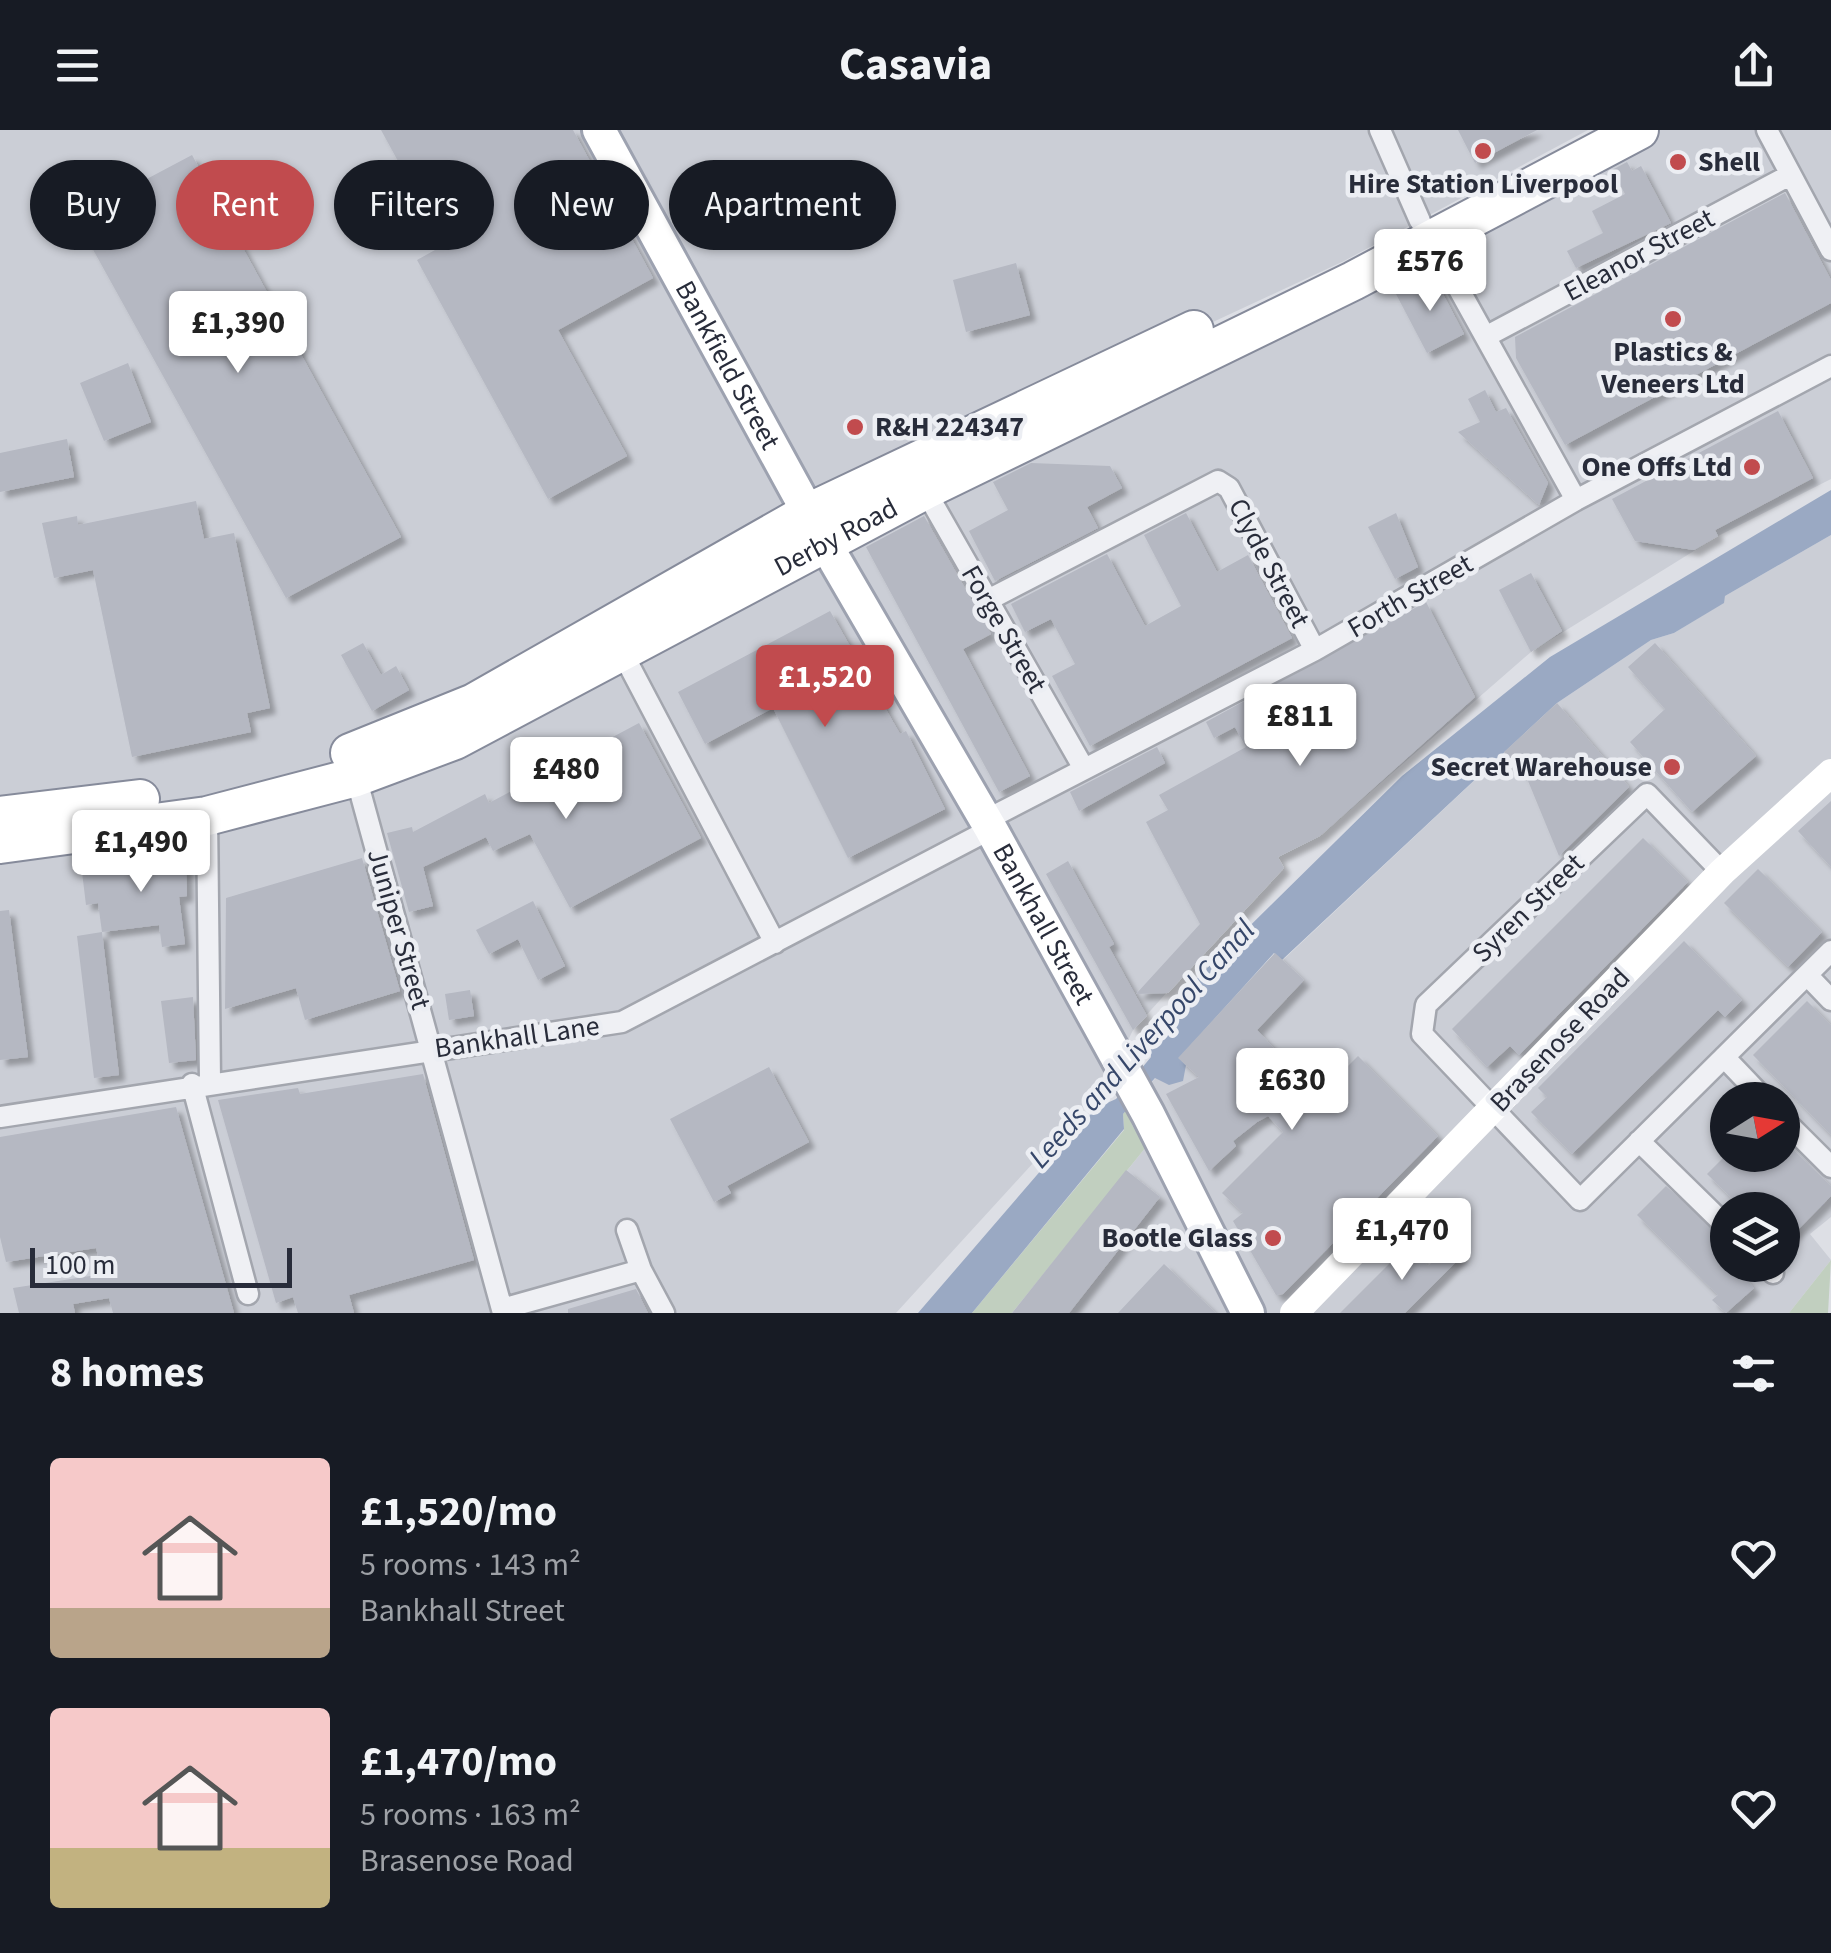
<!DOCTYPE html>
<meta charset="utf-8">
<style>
body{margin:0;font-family:"Source Sans 3",sans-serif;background:#242831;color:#f1f3f6;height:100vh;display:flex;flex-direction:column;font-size:38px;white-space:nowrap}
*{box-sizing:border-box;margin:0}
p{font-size:32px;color:#9ea1a6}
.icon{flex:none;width:55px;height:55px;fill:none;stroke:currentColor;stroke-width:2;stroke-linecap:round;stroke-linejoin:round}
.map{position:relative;height:1183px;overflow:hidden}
.panel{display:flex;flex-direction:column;background:#171b24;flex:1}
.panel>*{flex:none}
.top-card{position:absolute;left:30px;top:30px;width:1000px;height:90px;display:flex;gap:20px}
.needle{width:65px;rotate:79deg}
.controls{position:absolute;left:1710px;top:952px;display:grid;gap:20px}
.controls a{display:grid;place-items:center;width:90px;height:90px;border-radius:50%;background:#171b24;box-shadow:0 2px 8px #0004;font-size:50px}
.scale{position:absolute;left:30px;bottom:25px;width:262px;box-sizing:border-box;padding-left:10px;border:5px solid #282c3a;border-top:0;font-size:28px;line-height:35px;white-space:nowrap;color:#282c3a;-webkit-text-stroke:8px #eceef3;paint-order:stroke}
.price{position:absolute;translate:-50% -85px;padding:0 22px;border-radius:10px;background:#fff;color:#222;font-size:32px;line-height:65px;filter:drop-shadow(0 2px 5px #0008)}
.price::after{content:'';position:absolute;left:50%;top:60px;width:30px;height:22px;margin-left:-15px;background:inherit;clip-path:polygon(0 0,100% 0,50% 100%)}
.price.on{background:#c14b4e;color:#fff}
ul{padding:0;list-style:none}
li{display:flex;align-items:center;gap:30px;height:250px;padding:0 50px}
li span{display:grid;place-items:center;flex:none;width:280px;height:200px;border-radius:10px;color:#555}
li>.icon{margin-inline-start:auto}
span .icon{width:120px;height:120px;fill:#fffc;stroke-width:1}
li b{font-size:42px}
h2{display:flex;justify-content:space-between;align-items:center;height:120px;padding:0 50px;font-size:42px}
.chip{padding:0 35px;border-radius:45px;background:#171b24;box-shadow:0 2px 8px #0004;font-size:35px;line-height:90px}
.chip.on{background:#c14b4e;color:#fff}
header{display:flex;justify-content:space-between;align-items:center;height:130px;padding:0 50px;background:#171b24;font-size:45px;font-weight:700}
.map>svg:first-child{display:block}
</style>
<header><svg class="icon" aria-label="menu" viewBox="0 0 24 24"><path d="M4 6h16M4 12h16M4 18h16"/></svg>Casavia<svg class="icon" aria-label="share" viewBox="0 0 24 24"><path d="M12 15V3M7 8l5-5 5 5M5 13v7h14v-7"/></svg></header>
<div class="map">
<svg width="1831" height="1183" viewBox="0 0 1831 1183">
<defs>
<filter id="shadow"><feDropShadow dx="6" dy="6" stdDeviation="2.5" flood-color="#0004"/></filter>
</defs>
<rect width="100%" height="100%" fill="#dddfe5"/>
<!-- built -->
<path fill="#cbced6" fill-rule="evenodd" d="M0,0H1588L1344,131L910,333L826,415L1639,0H1831V349L1718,406L1531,522L1320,706L1278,726L1242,779L1133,900L1108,951L896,1183H0Z
M1831,405V1087L1810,1104L1831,1130L1789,1183H1013L1146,1017L1132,995L1134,983L1129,976L1275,823L1283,830L1557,573L1651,510L1674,503L1723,473L1725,466ZM1728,970H1782V1025H1728ZM1728,1080H1782V1135H1728Z"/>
<!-- green -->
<path fill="#c1cfbf" d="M1129,976L1134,983L1132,995L1146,1017L1012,1183H972L1124,1000L1123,984Z
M1831,1130L1828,1183H1789Z"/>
<!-- water -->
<path fill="#9aa9c3" d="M1831,360V405L1725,466L1724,473L1674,503L1651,510L1557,573L1282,830L1274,823L1179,928L1186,935L1183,951L1169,955L1155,948L1123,984L1124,999L972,1183H918L1080,995L1098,977L1116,969L1151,927L1149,912L1154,899L1201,844L1402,646L1550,527Z"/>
<!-- building -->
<path fill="#b5b8c2" filter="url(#shadow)" d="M381,0H573L653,148L558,200L627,326L548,369L417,130L444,115Z
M1458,0H1537L1475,33Z
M192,25L401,407L286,468L75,87Z
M1627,32L1632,41L1641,36L1671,93L1576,138L1567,121L1603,103L1592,81L1625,64L1612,40Z
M1785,63L1831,150V173L1565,315L1516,228L1515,207Z
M1016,133L1030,185L966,202L953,150Z
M1433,145L1464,204L1427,223L1396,164Z
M128,233L151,292L104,311L80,253Z
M1485,260L1496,282L1506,278L1548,353L1539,375L1458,302L1480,292L1468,269Z
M1778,281L1813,348L1715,400L1718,406L1694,420L1635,411L1612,369Z
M67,309L74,347L0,362V323Z
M1031,333L1110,336L1122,358L1087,377L1098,398L995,451L969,401L1008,380L993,352Z
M196,371L204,409L234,403L270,578L247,583L251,602L132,627L93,440L54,448L42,393L77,386L78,395Z
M1186,383L1217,442L1248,425L1292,508L1090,616L1052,546L1075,534L1051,489L1025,502L1011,474L1107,424L1145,496L1181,476L1144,405Z
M1396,383L1418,437L1395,449L1368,397Z
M924,386L991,504L963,519L1030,646L999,662L866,417Z
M1531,443L1562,501L1531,522L1499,460Z
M1426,472L1475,567L1320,706L1278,727L1284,738L1168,863L1136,864L1200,794L1146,692L1168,680L1159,665L1246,617L1235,597L1214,608L1206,592Z
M830,481L900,604L906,601L945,679L848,728L773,578L705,614L678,562Z
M363,513L381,545L396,536L409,560L372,581L341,525Z
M1655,513L1756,626L1692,682L1630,612L1665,579L1628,537Z
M1557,573L1629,657L1559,726L1526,646L1504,622Z
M639,593L701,708L570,778L530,704L493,721L486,707L423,737L433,776L409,782L387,703L412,697L413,702L485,664L489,673Z
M1157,617L1165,633L1079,681L1070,662Z
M1831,671V737L1798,701Z
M1643,708L1688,752L1519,925L1510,916L1487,937L1452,899Z
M135,720L186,728L187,766L179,767L185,814L162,817L159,795L102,802L98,773L86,775L82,742L136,735Z
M362,728L400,861L305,890L296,858L225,879L226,768Z
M1068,731L1114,814L1109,817L1147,886L1133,900L1046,744Z
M1758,739L1822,802L1788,837L1724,773Z
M533,771L565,836L538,850L518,809L489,824L476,800Z
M9,780L28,927L0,930V781Z
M102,802L119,945L94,948L77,806Z
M1684,811L1742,870L1725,887L1718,880L1572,1024L1531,982L1547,967L1538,958Z
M1275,823L1304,850L1257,900L1292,938L1282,947L1308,976L1358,926L1438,1006L1283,1164L1276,1165L1233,1091L1243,1083L1222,1063L1283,1002L1268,986L1257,992L1233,1011L1236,1016L1209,1041L1166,964L1199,947L1178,928Z
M470,860L474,886L449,890L445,864Z
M193,867L196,930L169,933L161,871Z
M1807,871L1831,895V1005L1753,925Z
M769,937L809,1012L727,1056L731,1063L714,1072L670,989Z
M423,944L474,1130L349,1165L354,1183H298L293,1167L276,1173L218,970L298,958L300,964Z
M176,977L234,1183H113L109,1168L73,1174L75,1183H19L13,1158L103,1144L96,1118L6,1132L0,1107V1007Z
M1782,1009L1831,1056V1066L1782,1116V1080H1744L1707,1044L1726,1025H1782Z
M1126,1040L1160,1067L1069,1183H1012Z
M1666,1056L1728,1111V1135H1733L1754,1158L1726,1183L1712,1170L1718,1165L1637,1085Z
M1450,1114L1462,1126L1405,1183H1340L1408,1115L1428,1136Z
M1164,1134L1216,1183H1118Z
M636,1159L648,1183H568V1179Z"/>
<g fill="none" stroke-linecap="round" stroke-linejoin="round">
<defs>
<path id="street" d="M1380,0L1420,91
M1767,0L1831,120
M1431,109L1576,370
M1487,206L1790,45
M925,360L1083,637
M988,470L1218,351L1229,358L1315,520
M622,522L775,813
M356,647L503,1183
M207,686L210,951
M986,690L1315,520L1576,370L1831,236
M1722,742L1647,664L1426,875L1422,904L1580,1070L1831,821
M1807,845L1831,870
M1724,927L1765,970
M192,954L248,1164
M0,987L622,892L991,699
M1782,988L1831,1037
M1639,1011L1728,1098
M627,1100L641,1140L664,1183
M1765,1135L1773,1143
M502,1179L641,1140"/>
<g id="primary">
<path id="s1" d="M599,0L826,415L991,699L1148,984L1248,1183"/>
</g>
<g id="highway">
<path d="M350,623L474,573L808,383L1194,200"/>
<path d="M0,686L140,669"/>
<path id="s2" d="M0,714L207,686L356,647L455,610L925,360L1353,151L1639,0"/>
</g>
</defs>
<!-- street casing -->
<use href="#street" stroke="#a3a6ae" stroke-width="25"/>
<!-- primary casing -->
<use href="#primary" stroke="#9da2b0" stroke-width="38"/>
<!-- highway casing -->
<use href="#highway" stroke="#868b9b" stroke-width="42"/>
<!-- street -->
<use href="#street" stroke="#eff0f4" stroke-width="20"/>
<!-- secondary -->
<path stroke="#fff" stroke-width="28" d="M1294,1183L1722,742L1831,643"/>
<!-- primary -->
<use href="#primary" stroke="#fff" stroke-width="32"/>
<!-- highway -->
<use href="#highway" stroke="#fff" stroke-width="38"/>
</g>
<!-- markers -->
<g fill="#c14b4e" stroke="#eceef3" stroke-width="4">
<circle cx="1483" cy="21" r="10"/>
<circle cx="1678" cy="32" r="10"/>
<circle cx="1673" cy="189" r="10"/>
<circle cx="855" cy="297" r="10"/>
<circle cx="1752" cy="337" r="10"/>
<circle cx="1672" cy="637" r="10"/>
<circle cx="1273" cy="1108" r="10"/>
</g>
<g text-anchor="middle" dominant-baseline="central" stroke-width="9" stroke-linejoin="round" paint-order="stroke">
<!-- poi labels -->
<g font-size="28" font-weight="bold" fill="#282c3a" stroke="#eceef3" text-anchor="end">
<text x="1698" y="32" text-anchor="start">Shell</text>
<text x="1483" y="54" text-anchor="middle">Hire Station Liverpool</text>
<text x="1673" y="222" text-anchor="middle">Plastics &amp;<tspan x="1673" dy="32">Veneers Ltd</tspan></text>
<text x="875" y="297" text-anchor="start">R&amp;H 224347</text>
<text x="1732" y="337">One Offs Ltd</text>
<text x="1652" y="637">Secret Warehouse</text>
<text x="1253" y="1108">Bootle Glass</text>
</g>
<!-- street labels -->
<g font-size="28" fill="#282c3a" stroke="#eceef3">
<text transform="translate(1639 125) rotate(-28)">Eleanor Street</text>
<text stroke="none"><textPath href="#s1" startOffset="268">Bankfield Street</textPath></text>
<text stroke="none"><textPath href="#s2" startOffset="900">Derby Road</textPath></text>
<text transform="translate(1269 433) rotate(62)">Clyde Street</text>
<text transform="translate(1410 466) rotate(-30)">Forth Street</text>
<text transform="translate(1004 499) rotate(60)">Forge Street</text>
<text transform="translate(1528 778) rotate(-44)">Syren Street</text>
<text stroke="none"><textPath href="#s1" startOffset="910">Bankhall Street</textPath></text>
<text transform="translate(399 799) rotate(74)">Juniper Street</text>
<text transform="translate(517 907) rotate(-8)">Bankhall Lane</text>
<text transform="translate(1560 910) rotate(-46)">Brasenose Road</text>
</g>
<!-- water labels -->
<g font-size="30" font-style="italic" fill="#36476a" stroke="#eceef3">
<text transform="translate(1142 914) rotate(-48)">Leeds and Liverpool Canal</text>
</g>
</g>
</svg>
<div class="controls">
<a><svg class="needle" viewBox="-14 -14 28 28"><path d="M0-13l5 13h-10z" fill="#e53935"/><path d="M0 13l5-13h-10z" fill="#9ea1a6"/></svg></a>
<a><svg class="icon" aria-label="layers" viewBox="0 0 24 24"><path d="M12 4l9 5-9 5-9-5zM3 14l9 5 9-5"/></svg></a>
</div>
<div class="scale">100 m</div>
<b class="price" style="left:1430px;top:184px">£576</b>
<b class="price" style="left:238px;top:246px">£1,390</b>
<b class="price on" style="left:825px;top:600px">£1,520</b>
<b class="price" style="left:1300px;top:639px">£811</b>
<b class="price" style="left:566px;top:692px">£480</b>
<b class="price" style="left:141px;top:765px">£1,490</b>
<b class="price" style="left:1292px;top:1003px">£630</b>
<b class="price" style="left:1402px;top:1153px">£1,470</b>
<div class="top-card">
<a class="chip">Buy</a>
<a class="chip on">Rent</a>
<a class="chip">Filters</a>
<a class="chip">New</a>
<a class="chip">Apartment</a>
</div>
</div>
<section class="panel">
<h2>8 homes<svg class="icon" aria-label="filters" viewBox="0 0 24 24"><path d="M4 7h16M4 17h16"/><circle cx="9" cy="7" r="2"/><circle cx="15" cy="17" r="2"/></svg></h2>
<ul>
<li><span style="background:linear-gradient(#f6c9c9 75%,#b9a48a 0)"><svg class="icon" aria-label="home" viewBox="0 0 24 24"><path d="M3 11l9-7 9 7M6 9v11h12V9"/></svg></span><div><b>£1,520/mo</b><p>5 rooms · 143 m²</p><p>Bankhall Street</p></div><svg class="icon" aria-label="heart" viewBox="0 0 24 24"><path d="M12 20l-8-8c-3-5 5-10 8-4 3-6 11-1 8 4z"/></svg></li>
<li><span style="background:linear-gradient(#f6c9c9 70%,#c2b280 0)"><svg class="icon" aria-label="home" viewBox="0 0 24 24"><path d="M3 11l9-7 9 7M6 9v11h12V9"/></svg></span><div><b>£1,470/mo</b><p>5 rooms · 163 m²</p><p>Brasenose Road</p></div><svg class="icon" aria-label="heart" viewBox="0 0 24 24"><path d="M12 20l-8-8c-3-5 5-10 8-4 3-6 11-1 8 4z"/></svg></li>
</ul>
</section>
